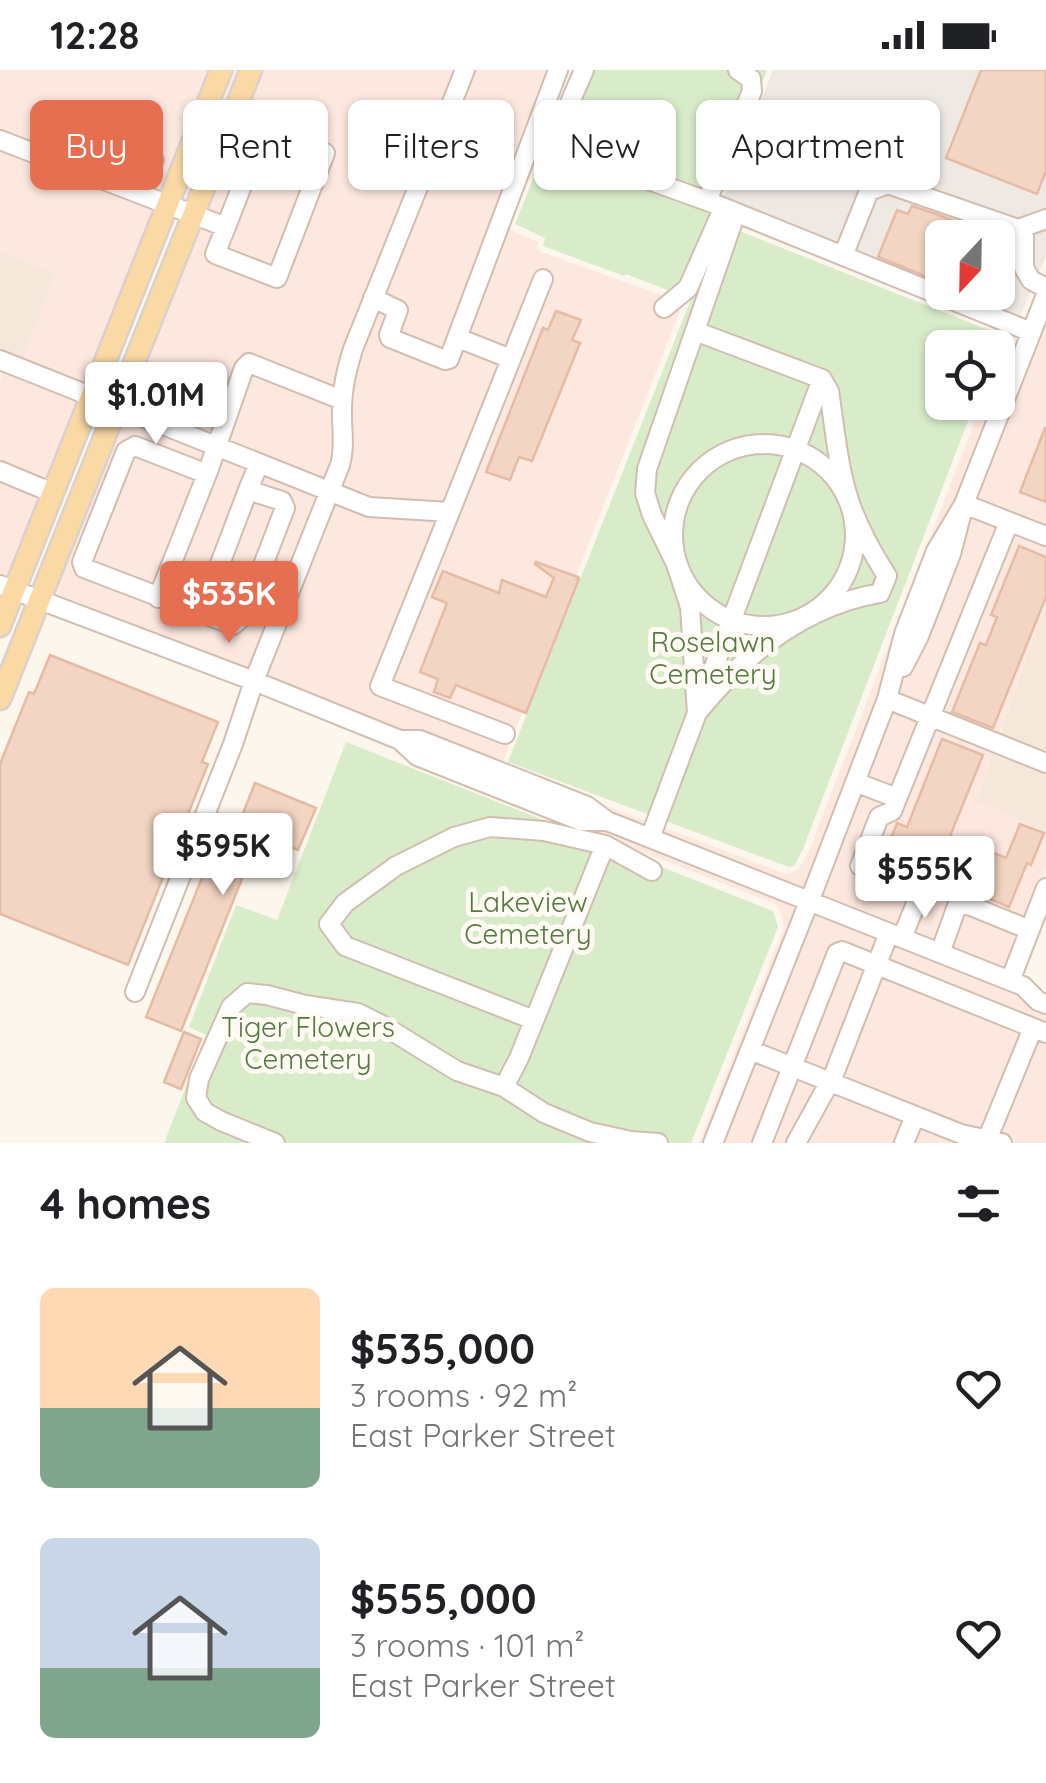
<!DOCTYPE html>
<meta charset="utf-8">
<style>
body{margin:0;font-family:Quicksand,sans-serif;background:#f6f6f6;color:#202124;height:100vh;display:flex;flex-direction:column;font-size:38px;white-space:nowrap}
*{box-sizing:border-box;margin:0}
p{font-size:32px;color:#757577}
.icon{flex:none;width:55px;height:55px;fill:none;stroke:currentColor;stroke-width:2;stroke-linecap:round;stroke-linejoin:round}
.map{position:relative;height:1073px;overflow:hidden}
.details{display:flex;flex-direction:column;background:#fff;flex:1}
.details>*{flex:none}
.guide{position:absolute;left:30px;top:30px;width:988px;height:90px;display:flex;gap:20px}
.needle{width:65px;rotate:202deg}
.buttons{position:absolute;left:925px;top:150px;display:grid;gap:20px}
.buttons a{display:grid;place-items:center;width:90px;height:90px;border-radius:15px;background:#fff;box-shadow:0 2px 8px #0004;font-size:50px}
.price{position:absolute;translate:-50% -85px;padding:0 22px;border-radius:10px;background:#fff;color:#222;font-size:32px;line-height:65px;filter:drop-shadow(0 2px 5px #0008)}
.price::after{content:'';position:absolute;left:50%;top:60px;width:30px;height:22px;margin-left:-15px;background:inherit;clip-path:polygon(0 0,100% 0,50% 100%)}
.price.current{background:#e76f51;color:#fff}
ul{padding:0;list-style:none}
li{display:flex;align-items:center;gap:30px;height:250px;padding:0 40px}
li span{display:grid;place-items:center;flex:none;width:280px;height:200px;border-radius:15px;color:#555}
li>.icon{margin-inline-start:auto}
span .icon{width:120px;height:120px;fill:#fffc;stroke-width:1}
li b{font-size:42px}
h2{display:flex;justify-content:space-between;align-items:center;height:120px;padding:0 40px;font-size:42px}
.pill{padding:0 35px;border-radius:15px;background:#fff;box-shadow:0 2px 8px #0004;font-size:35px;line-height:90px}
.pill.current{background:#e76f51;color:#fff}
.status{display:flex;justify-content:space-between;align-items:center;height:70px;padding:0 50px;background:#fff;direction:ltr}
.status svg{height:28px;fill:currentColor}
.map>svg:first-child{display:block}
</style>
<div class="status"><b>12:28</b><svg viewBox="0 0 49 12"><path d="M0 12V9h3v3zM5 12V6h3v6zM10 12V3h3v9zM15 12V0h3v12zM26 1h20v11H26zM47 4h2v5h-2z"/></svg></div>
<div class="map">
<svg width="1046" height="1073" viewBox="0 0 1046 1073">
<rect width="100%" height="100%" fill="#fdf6ec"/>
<!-- residential -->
<path fill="#f5e8da" d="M0,181L56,204L22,291L0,282Z
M1046,531V684L1000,665Z
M994,680L1046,701V762L977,731Z"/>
<!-- commercial -->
<path fill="#fde8e0" d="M0,0H213L164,124L0,61Z
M229,0H243L190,134L177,129Z
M258,0H570L509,157L511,160L538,172L537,178L541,182L683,233L502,694L398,661L49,524L121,346L338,416L127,331Z
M0,78L158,139L88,315L22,291L55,204L0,181Z
M1046,246V458L973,429Z
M3,300L82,330L10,511L0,506V311Z
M982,333H996L806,821L615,746L596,732L786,804L798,800L809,781Z
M968,444L1046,475V531L1000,665L897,624L926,568Z
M890,639L994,680L977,731L1046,762V798L1006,901L819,826Z
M585,759L610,761L800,836L705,1073H699L784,857L779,838L775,834Z
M813,841L1016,922V925H1020L1046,942V1073H720Z"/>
<!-- industrial -->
<path fill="#efe9e4" d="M773,0H1046V186L1019,249L952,223L998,222V168H942V218L723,129Z"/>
<!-- green -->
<path fill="#d8ecc9" d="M577,0H767L709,149L991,261L997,277L942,278V332L975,333L803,779L794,796L789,797L508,692L691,229L626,204L624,206L543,176L545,168L515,154Z
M346,672L773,841L778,857L691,1073H164L206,965L189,957L236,835L277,850Z"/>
<!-- building -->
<path fill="#f3d5c3" stroke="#e6bba3" stroke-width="2.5" d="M981,0H1046V101L1037,124L946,88Z
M912,136L939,145L994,168H942V213L878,187L897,140L908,144Z
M556,241L581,250L572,270L580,273L532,391L519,387L510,410L486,402L543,258L548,260Z
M1045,358H1046V432L1020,422Z
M1019,476L1046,487V527L993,658L952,642L980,573L986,575L997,547L991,545Z
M536,492L578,507L577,509H579L526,643L456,615L450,628L434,622L438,609L420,602L447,533L432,527L443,501L499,523L502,510L546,527L554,508L535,494Z
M50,585L218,652L202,692L208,694L128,895L0,844V694L29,622L34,624Z
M942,669L983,685L950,766L1006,788L1020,754L1044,763L1031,795L1027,793L1009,837L942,809L945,801L887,778L897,753L907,757Z
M255,713L316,738L298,780L260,764L181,961L146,947L218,768L231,774Z
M184,962L201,969L181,1019L164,1012Z"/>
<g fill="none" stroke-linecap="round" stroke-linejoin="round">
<defs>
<path id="minor" d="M584,0C571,33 549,62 585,87L715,134L1031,262
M0,70L226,157L215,184L277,208L325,83L263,61L226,157
M53,90L65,58L72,57L154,90
M707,131L752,21L751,9L738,0
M1024,158V198L1031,210L1046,218
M843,186L869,121L888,114L1018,159L1046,149
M373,228L398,240L389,265L390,268L445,290L449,289L558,0
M664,238L688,218L719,148L731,141
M695,261L822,309L829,321C835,359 838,400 851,436C860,461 873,484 887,506L880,523C804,536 745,583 697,643
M458,268L511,289
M0,290L369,437L450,442L543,209
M673 465a91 91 0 1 1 182 0a91 91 0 1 1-182 0Z
M259,393L248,420L282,431L285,438L243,547L233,555L84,498L82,492L126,381L135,376L207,404L244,298L249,293L342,330
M0,401L53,423
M964,434L1046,466
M450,442L380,616L505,664
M0,515L254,611L400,670L417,686L581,751H607
M158,528L207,404
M201,544L248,420
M903,597L919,566L951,484L964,434L1046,225
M702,629L822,309
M887,629L1046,693
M400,670H420L587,736L607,751L1023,916L1038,931L1046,934
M855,712L897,728
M650,768L697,643L690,537L676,494L652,445L645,423L647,399L732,154L731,141
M902,868L921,821L860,796L879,747L892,741L1009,452
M940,883L957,836L966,834L1030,860
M1010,911L1046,818
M135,922L233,674L254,611L340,395C345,378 342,362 342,345C341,322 346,301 353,279L465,0
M534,950L345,876L329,854L345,833L396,796L454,767L490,757L544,761L605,775L652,801
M750,980L961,1064L1002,1073
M504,1017L519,988L605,775
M987,1070L1033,958
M275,1073L221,1051L205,1042L196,1028L199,1009L231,937L247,923L267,925L305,935L358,943L384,956L457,1001L504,1017L544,1043L590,1062L631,1071L658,1073
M713,1073L818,809L887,629L904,564L936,481L964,434
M762,1073L837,883L842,881L1046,963
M796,1073L834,1004L889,863
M904,1073L915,1046"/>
<path id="major" d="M0,556L221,0
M0,629L251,0"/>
</defs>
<!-- minor casing -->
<use href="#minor" stroke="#d1beb0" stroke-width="22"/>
<!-- major casing -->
<use href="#major" stroke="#dad1cd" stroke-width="25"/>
<!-- minor -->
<use href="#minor" stroke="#fff" stroke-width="18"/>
<!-- major -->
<use href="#major" stroke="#fbd9a5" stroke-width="20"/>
</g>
<g text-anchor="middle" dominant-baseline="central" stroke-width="10" stroke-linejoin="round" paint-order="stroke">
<!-- park labels -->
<g font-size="28" fill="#537a41" stroke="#fffaf3">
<text x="713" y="571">Roselawn<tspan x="713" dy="32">Cemetery</tspan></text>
<text x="528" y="831">Lakeview<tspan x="528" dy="32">Cemetery</tspan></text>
<text x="308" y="956">Tiger Flowers<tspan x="308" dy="32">Cemetery</tspan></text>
</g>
</g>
</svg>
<div class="buttons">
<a><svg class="needle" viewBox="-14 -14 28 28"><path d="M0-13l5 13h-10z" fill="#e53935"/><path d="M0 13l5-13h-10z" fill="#757577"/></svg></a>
<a><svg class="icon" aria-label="locate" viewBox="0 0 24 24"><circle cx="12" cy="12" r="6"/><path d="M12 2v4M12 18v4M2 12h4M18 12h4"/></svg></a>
</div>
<b class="price" style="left:156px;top:377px">$1.01M</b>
<b class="price current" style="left:229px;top:576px">$535K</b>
<b class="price" style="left:223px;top:828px">$595K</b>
<b class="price" style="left:925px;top:851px">$555K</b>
<div class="guide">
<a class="pill current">Buy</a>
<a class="pill">Rent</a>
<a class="pill">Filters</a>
<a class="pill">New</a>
<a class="pill">Apartment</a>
</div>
</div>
<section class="details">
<h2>4 homes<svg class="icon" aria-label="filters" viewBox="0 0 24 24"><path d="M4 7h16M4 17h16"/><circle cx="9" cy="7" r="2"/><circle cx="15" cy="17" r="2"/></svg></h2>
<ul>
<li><span style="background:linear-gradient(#ffd9b3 60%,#7fa58c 0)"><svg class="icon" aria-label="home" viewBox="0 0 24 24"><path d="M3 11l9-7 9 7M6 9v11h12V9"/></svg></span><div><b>$535,000</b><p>3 rooms · 92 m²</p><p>East Parker Street</p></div><svg class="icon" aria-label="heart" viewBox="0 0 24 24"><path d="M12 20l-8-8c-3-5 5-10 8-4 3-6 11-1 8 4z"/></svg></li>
<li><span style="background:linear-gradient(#c9d6e8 65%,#7fa58c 0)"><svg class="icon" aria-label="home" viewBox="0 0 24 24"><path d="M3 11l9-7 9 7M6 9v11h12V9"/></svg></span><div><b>$555,000</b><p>3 rooms · 101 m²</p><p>East Parker Street</p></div><svg class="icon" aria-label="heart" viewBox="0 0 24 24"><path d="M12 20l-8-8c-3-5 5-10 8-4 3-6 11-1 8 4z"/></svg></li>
</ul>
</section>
